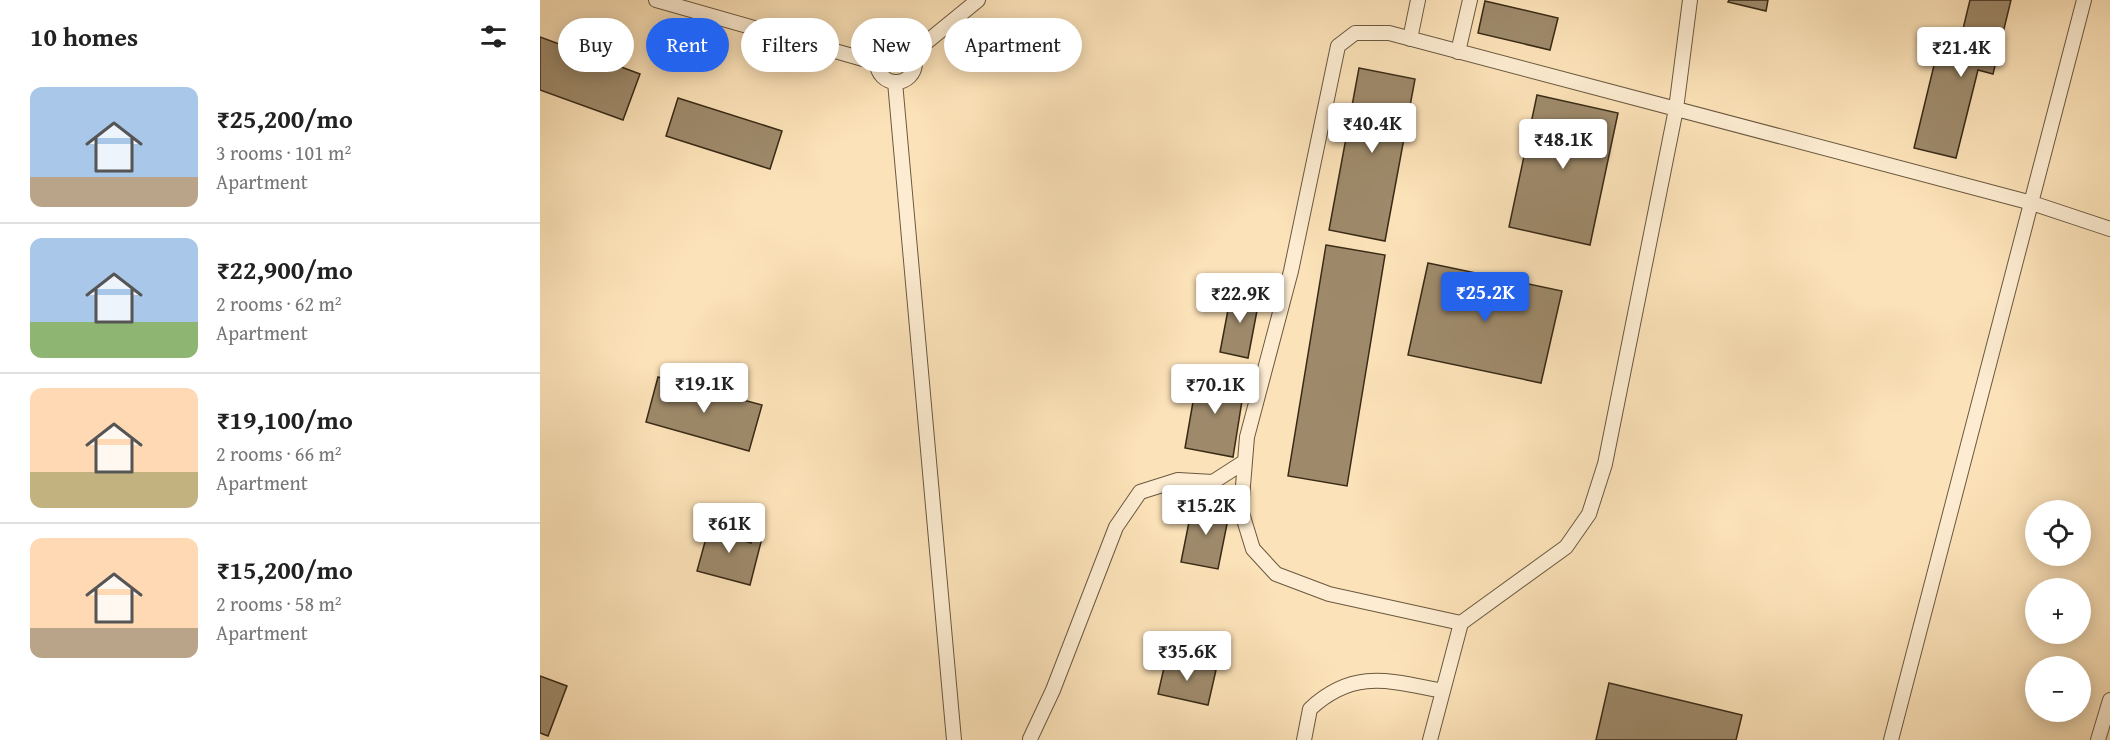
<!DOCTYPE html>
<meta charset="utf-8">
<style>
body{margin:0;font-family:"Gentium Book Plus",serif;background:#f6f6f6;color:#222;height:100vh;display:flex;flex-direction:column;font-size:22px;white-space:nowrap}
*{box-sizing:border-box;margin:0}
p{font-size:20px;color:#767676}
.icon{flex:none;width:33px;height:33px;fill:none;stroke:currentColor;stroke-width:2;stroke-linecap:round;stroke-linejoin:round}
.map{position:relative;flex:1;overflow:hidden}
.drawer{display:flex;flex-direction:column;background:#fff;width:540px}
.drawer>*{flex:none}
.hud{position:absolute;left:18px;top:18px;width:570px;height:54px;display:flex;gap:12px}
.controls{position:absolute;left:1485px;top:500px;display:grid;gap:12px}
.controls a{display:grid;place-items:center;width:66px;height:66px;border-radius:50%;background:#fff;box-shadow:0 3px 15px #0003;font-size:30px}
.price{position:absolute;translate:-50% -51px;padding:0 14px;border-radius:6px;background:#fff;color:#222;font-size:20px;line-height:39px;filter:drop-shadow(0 2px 3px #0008)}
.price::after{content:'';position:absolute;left:50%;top:36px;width:18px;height:14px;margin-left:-9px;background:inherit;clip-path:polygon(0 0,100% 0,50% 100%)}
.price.current{background:#2563eb;color:#fff}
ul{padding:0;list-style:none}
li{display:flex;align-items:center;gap:18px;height:150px;padding:0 30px}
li+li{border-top:2px solid #e0e0e0}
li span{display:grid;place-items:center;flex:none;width:168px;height:120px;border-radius:12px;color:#555}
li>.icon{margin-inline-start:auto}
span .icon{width:72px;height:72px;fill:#fffc;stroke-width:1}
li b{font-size:26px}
h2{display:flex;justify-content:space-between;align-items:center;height:72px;padding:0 30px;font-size:26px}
.chip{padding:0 21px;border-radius:27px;background:#fff;box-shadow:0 3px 15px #0003;font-size:21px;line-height:54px}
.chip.current{background:#2563eb;color:#fff}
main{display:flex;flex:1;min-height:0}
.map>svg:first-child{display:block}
</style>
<main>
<section class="drawer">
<h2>10 homes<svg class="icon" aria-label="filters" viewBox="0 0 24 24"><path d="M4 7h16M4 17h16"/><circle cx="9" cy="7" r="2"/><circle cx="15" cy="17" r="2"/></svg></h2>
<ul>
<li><span style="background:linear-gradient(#a9c7e8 75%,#b9a48a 0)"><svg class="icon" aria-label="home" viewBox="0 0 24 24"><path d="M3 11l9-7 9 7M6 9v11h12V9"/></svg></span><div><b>₹25,200/mo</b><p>3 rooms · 101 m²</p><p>Apartment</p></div></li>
<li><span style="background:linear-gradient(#a9c7e8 70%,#8fb573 0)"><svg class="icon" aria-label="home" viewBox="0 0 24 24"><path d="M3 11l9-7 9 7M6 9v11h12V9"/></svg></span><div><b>₹22,900/mo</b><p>2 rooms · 62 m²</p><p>Apartment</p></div></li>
<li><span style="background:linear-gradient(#ffd9b3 70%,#c2b280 0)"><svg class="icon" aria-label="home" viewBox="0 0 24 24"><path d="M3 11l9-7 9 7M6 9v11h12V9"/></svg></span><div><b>₹19,100/mo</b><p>2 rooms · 66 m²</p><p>Apartment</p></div></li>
<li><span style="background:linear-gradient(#ffd9b3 75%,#b9a48a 0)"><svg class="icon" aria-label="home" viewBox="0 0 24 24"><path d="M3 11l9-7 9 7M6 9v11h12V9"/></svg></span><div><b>₹15,200/mo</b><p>2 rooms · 58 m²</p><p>Apartment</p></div></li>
</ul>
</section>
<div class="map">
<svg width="1570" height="740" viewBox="0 0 1570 740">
<rect width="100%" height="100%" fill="#fce2b8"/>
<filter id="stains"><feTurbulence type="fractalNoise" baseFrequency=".00333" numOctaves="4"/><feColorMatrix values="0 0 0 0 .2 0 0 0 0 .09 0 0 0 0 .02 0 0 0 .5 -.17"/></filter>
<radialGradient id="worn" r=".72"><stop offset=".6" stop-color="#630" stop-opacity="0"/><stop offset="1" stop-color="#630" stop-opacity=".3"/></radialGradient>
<!-- building -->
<path fill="#9e8a6b" stroke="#392a17" stroke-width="1.5" d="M1189,0H1228L1226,11L1188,2Z
M1430,0H1471L1453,74L1438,70L1416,158L1374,148L1396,57L1415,62Z
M945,1L1018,18L1010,50L938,33Z
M0,37L100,74L83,120L0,90Z
M819,68L875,79L845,241L789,230Z
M997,95L1078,113L1050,245L969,227Z
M138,98L242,131L230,169L126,136Z
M786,245L845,255L807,486L748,476Z
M888,263L1022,291L1001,383L868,355Z
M692,289L720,295L708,358L680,352Z
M658,373L705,382L693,457L645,448Z
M118,377L222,405L209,451L106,422Z
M653,502L690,509L678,569L641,562Z
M181,516L199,521L194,538L211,543L212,536L222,538L210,585L157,571L168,531L177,533Z
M626,659L676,670L668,705L618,694Z
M0,676L27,686L8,736L0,733Z
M1069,683L1202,715L1196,740H1056Z"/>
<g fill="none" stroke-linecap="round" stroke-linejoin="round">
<defs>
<path id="service" d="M116,0L337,63
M1150,0L1136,109L1065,464L1049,514L1026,547L921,623L789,594L736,574L713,549L701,510L707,437L751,271L798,46L815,33H849L1492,203L1570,229
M870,39L878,0
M337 63a19 19 0 1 1 38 0a19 19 0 1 1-38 0Z
M918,52L930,0
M372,54L438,0
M355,82L414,740
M490,739L513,690L576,527L600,492L638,480L673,482L704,462
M764,740L770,709C814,668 850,681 903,691
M890,740L921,623
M1351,740L1544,0
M1558,740L1570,700"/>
</defs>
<!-- service casing -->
<use href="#service" stroke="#6a583f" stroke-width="16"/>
<!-- service -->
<use href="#service" stroke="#fdecd1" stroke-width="14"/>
</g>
<rect width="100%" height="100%" filter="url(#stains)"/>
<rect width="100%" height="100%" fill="url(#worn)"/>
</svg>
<div class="controls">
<a><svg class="icon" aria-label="locate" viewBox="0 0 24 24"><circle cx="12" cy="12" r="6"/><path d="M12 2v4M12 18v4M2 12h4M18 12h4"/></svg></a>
<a>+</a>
<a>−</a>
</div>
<b class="price" style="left:1421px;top:78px">₹21.4K</b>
<b class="price" style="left:832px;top:154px">₹40.4K</b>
<b class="price" style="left:1023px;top:170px">₹48.1K</b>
<b class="price current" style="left:945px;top:323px">₹25.2K</b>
<b class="price" style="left:700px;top:324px">₹22.9K</b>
<b class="price" style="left:164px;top:414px">₹19.1K</b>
<b class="price" style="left:675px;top:415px">₹70.1K</b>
<b class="price" style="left:666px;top:536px">₹15.2K</b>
<b class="price" style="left:189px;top:554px">₹61K</b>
<b class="price" style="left:647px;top:682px">₹35.6K</b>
<div class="hud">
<a class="chip">Buy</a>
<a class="chip current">Rent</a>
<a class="chip">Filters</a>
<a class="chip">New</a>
<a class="chip">Apartment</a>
</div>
</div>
</main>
